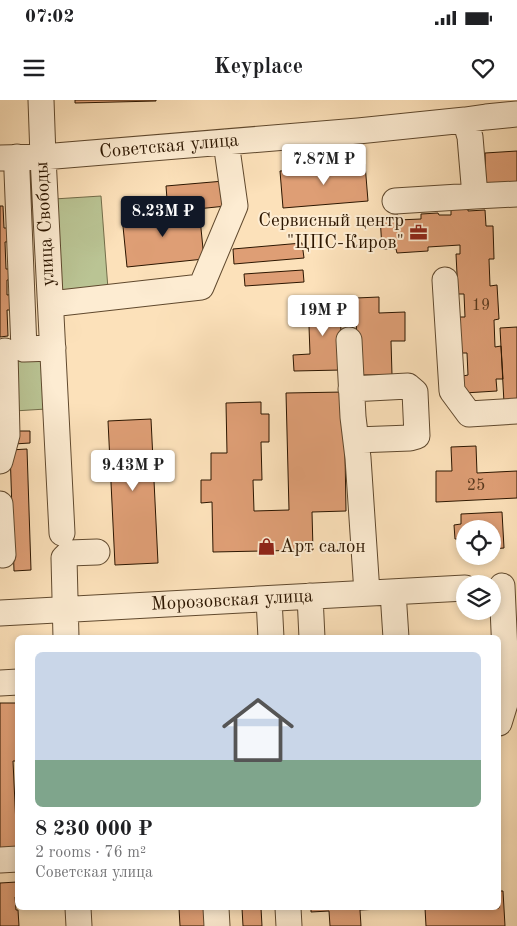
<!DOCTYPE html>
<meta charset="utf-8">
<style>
body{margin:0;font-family:"Old Standard TT",serif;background:#f2f2f2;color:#202124;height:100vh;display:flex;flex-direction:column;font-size:19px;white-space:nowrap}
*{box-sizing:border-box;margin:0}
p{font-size:16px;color:#757577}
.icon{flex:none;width:28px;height:28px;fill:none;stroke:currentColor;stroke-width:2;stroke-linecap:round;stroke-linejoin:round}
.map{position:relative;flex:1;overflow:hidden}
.details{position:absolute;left:15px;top:535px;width:486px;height:275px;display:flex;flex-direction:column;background:#fff;border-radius:8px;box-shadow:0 2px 8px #0003}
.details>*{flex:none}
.buttons{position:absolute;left:456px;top:420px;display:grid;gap:10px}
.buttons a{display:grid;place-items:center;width:45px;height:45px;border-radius:50%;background:#fff;box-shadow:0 2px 8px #0003;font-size:25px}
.price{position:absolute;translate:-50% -42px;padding:0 11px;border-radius:5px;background:#fff;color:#222;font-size:16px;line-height:32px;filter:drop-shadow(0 1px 2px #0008)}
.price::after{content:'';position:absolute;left:50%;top:30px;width:15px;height:11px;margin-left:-8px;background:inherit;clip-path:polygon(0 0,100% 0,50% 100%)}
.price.on{background:#111827;color:#fff}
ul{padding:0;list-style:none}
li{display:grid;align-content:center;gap:10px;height:265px;padding:0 20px}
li+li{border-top:1px solid #e0e0e0}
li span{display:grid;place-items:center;height:155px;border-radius:8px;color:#555}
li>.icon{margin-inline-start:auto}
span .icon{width:90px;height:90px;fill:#fffc;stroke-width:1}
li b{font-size:21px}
.status{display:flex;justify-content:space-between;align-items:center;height:35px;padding:0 25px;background:#fff;direction:ltr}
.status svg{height:14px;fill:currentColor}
header{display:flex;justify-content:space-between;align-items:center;height:65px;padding:0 20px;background:#fff;font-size:22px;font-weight:700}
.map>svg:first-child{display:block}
</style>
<div class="status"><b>07:02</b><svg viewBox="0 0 49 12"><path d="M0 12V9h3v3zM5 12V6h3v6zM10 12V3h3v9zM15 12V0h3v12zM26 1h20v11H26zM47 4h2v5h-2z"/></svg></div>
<header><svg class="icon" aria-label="menu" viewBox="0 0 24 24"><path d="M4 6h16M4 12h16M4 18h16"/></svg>Keyplace<svg class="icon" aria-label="heart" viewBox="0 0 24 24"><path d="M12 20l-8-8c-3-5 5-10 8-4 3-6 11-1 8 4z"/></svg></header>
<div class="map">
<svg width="517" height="826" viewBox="0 0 517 826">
<rect width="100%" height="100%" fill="#fce1ba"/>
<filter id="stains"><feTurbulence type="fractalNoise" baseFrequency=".004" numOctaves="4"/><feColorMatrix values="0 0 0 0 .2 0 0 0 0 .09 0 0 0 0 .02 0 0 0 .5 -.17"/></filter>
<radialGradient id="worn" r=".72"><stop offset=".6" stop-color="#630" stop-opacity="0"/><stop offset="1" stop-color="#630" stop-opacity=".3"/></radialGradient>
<!-- green -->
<path fill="#bac494" stroke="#736d4a" d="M101,96L108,189L60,193L54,99Z
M44,257L46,309L14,311L12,258Z"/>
<!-- building -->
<path fill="#de9e75" stroke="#2c1600" d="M75,0H156V1L75,3Z
M517,51V84L486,86L485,53Z
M365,64L368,101L283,108L280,71Z
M224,81L226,106L168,112L166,86Z
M0,106H3L4,128H15L16,141L5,142L6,169H16V179L7,180V195L16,194L17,210H7L8,236L0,237Z
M199,108L204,159L127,167L122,116Z
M451,109H468V111L485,110L486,126H493L494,159H489L490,186L497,185L499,219L494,220L495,247L501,246L503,279H496L497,291L464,293L463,276L468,275L467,253H461L459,217H465L464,194H458L456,154H460V145L428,147V151L397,153L396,149H382L380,116L398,115V120L421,119V114L438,113L439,115H451Z
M302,143L304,158L234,164L233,149Z
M303,170L304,182L245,186L244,174Z
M379,197V213L405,212V241H391L392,275H357L356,198Z
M340,198L342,270L294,271L293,255L310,254L308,199Z
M517,227V303H504L500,228Z
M344,292L346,411L312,412L313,450L213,452L212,402L201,403V380H211V353H227L226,303L261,302V314H269V342H261L262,380H253L254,411L289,410L286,293Z
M151,319L158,463L115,465L108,321Z
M14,331H30V343L14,344Z
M476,346L477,373L517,371V398L436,402V371H452L451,347Z
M27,349L31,470L14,471L10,350Z
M502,412L504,448L492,449V429H465V450H463L462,439H455L454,425L461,424V414Z
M0,603H18V661H13L17,747L0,748Z
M17,782L18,797H15L16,810H18L19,826H0V783Z
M499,791H503L505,826H426L425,808H499Z
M179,808H209L210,826H180Z
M242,808H261L262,826H243Z
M311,808H380V809L360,810L361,826H330L329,811L311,812Z"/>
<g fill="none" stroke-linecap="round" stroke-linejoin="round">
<defs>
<path id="minor" d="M41,0L43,57L62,433
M17,57V72L24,249L53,248
M0,58L43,57L358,31L465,20L486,17L517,14
M475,96L517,94
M395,101L475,96L470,37L465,20
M445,180L452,291L469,314L517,311
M51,204L201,187L235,106L226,42
M349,240L353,317L358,358L367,493
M351,289L408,286L415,292L417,336L410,338L356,340
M0,361L7,335L5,251
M0,404L3,455
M393,492L396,538
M310,496L312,538
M269,499L271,538
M0,513L465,488
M66,538L64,458L69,453L97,452
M0,583L18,582
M499,623L507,597L502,486
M0,760L18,759
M78,808L79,826
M216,808L217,826
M288,808L289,826"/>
</defs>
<!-- minor casing -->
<use href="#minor" stroke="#60492e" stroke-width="27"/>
<!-- minor -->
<use href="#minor" stroke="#fdecd2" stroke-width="25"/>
</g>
<!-- icons -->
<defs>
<symbol id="office-bare" viewBox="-9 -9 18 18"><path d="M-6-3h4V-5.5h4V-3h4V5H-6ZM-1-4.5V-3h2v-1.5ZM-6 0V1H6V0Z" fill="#8f2418" stroke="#fdecd2" stroke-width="2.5" paint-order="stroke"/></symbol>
<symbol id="shop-bare" viewBox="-9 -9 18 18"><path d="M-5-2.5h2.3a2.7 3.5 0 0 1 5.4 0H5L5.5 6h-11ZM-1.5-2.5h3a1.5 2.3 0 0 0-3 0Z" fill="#8f2418" stroke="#fdecd2" stroke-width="2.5" paint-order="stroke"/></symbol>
</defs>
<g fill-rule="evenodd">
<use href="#office-bare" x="406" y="120" width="25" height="25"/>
<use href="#shop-bare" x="254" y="434" width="25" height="25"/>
</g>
<g text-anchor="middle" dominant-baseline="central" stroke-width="4" stroke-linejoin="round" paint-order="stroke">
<!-- number labels -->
<g font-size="16" fill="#58381d">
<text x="481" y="206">19</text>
<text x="476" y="386">25</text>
</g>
<!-- street labels -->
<g font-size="19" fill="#2c1600" stroke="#fdecd2">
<text transform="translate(169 47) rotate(-5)">Советская улица</text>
<text transform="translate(46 124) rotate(-93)">улица Свободы</text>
<text transform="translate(232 501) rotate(-3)">Морозовская улица</text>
</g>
<!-- poi labels -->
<g font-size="19" fill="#2c1600" stroke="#fdecd2" text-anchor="end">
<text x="404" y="121">Сервисный центр<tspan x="404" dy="22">"ЦПС-Киров"</tspan></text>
<text x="280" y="447" text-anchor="start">Арт салон</text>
</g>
</g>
<rect width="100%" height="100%" filter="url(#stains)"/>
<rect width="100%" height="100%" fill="url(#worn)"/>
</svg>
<div class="buttons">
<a><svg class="icon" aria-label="locate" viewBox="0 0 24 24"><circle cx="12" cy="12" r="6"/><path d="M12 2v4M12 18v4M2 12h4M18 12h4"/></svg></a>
<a><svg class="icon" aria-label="layers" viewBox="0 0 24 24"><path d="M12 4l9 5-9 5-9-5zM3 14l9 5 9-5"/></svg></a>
</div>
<b class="price" style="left:324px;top:86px">7.87M ₽</b>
<b class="price on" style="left:163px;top:138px">8.23M ₽</b>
<b class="price" style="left:323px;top:237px">19M ₽</b>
<b class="price" style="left:133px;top:392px">9.43M ₽</b>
<section class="details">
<ul>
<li><span style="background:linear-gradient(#c9d6e8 70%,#7fa58c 0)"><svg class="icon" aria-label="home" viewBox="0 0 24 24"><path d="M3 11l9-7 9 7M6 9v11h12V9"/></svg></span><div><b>8 230 000 ₽</b><p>2 rooms · 76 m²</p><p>Советская улица</p></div></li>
</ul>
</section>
</div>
